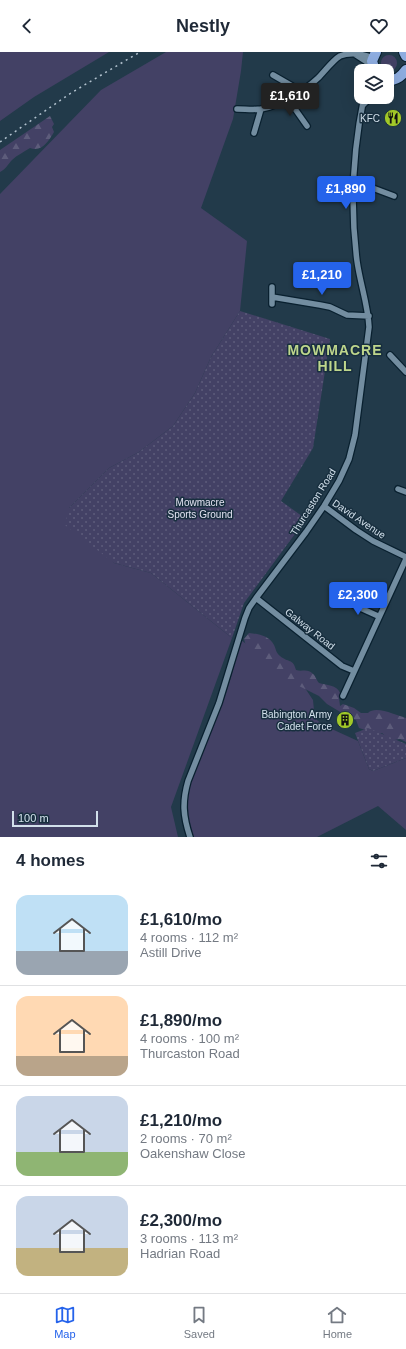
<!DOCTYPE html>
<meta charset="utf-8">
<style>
body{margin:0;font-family:Arial,sans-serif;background:#f2f2f3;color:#1f2937;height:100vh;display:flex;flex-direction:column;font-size:15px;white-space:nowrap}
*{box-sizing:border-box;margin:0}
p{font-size:13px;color:#747a83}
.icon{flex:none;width:22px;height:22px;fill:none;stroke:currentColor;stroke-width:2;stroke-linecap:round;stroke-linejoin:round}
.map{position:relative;height:785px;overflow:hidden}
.side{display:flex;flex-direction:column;background:#fff;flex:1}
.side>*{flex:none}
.fabs{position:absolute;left:354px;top:12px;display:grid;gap:8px}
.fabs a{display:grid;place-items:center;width:40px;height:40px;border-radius:8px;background:#fff;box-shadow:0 4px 16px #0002;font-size:20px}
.scale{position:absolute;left:12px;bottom:10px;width:86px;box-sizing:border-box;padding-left:4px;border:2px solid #d2e0eb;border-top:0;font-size:11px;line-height:14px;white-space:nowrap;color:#d2e0eb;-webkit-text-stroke:3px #182f3f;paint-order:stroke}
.price{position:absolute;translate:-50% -34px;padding:0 9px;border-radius:4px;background:#2563eb;color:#fff;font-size:13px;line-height:26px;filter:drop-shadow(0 1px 2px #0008)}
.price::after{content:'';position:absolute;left:50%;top:24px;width:12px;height:9px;margin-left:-6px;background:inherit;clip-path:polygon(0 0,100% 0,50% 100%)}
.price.on{background:#222;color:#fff}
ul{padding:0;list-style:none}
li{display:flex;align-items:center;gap:12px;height:100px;padding:0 16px}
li+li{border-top:1px solid #e0e1e3}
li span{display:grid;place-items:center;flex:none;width:112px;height:80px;border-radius:12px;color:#555}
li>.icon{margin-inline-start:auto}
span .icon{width:48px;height:48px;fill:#fffc;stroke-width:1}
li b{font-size:17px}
h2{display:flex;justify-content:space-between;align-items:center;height:48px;padding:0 16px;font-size:17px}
header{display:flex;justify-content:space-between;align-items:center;height:52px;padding:0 16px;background:#fff;font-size:18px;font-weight:800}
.tab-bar{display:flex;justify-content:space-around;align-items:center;height:56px;border-top:1px solid #e0e1e3;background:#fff;font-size:11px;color:#747a83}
.tab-bar a{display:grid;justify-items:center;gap:2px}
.tab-bar .on{color:#2563eb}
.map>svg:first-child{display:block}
</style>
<header><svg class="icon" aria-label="back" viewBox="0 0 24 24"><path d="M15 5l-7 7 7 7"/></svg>Nestly<svg class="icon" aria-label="heart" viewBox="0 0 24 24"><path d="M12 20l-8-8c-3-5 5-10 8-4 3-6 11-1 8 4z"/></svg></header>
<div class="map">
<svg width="406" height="785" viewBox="0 0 406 785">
<defs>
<pattern id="forest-firs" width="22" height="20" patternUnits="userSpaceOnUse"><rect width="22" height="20" fill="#434165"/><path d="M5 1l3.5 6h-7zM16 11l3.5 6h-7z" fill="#5d5c7b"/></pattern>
<pattern id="park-dots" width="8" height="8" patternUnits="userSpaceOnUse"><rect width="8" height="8" fill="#434165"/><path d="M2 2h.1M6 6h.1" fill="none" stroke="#5d5c7b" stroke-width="1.8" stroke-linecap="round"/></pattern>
</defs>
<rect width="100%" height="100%" fill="#223a4a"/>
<!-- green -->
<path fill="#434165" d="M0,0H109L34,45L0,69Z
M166,0H243L241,19L233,67L201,156L247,189L240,259L211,305L195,341L173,374L139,400L109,416L69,456L114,511L151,521L232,586L171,755L178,785H0V142L101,38Z
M241,588L278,616L299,627L313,648L314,658L317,668L323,673L358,689L369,717L373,719L406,706V778L378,754L317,785H193C190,776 187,768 187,759C185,728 211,681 222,652C230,632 235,609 241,588Z"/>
<!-- forest -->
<path fill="url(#forest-firs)" d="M381 11a8 8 0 1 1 16 0a8 8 0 1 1-16 0Z
M50,64L54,72L52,75L54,80C48,90 42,100 30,96C24,100 17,103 12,108C8,112 6,117 0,120V98Z
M249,581C259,582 269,584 274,593C276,597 276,601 280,604C288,611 293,606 296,618C302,620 308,616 313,622C316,624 316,628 319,631C326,633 337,633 340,641L339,646L340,654L343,652L354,656L361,661H368C376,653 397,664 406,666V690L400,687C391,689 388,686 382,681L378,682L359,676L356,668L346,665L342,661L327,652L319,644L299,634L292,633L284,629L279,624L275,623L264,615L247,597L244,587Z"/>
<!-- park -->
<path fill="url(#park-dots)" d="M240,259L330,287L313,396L281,449L306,467L244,551L232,586L151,521L114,511L65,473L69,456L109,416L139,400L173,374L195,341L211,305Z
M368,676L406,692V706L373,719L369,717L355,681Z"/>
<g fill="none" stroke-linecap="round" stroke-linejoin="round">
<defs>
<path id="minor" d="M356,3L373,14
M273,23L292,34L298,40
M288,47L307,74
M363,53L371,45
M237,57C245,57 254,58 261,57C282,53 303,40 318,26C324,20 333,8 340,4C350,0 364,2 373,6
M254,81L261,57
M354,129L394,144
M272,245L320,253L330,255L347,263L369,264
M272,252V235
M390,303L406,320
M398,437L406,440
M324,454L356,478L373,489L406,505
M256,546L342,614L354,619
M345,549L378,564
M343,644L406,507
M190,785C183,764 182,750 188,729L219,651L245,566L249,556L256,546L306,480L324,454L339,429L349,407L355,383L369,275C368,253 360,231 357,209C350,155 353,98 364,45"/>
<path id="trunk" d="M404,0L406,4
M375,19L372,9L376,0
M387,28C396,29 401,25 406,18"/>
</defs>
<!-- minor casing -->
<use href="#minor" stroke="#09202f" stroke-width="8"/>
<!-- trunk casing -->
<use href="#trunk" stroke="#09202f" stroke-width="12"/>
<!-- minor -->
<use href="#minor" stroke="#738da0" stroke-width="5.5"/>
<!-- trunk -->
<use href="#trunk" stroke="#8eade0" stroke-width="10"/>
<!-- rail -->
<path stroke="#b2c2ce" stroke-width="1.5" stroke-dasharray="2 4" stroke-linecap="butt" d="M0,90L71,41L140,0"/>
</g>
<!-- icons -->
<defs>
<symbol id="restaurant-disc" viewBox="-11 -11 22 22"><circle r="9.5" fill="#a2c928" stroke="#182f3f"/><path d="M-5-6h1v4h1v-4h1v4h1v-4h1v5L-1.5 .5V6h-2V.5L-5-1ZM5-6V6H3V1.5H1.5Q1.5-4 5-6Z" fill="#111"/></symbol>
<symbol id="building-disc" viewBox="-11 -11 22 22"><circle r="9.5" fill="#a2c928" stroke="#182f3f"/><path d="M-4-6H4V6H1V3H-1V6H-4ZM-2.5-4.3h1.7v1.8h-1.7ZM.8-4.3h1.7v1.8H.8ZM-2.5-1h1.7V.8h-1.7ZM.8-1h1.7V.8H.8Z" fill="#111"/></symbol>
</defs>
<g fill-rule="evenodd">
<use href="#restaurant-disc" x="383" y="56" width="20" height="20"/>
<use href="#building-disc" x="335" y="658" width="20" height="20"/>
</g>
<g text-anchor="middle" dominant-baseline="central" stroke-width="3" stroke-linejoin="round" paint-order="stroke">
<!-- poi labels -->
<g font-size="10" fill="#d2e0eb" stroke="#182f3f" text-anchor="end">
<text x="380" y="66">KFC</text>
<text x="332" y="662">Babington Army<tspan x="332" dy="12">Cadet Force</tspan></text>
</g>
<!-- park labels -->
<g font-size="10" fill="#e3e3f2" stroke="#182f3f">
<text x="200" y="450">Mowmacre<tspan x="200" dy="12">Sports Ground</tspan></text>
</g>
<!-- street labels -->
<g font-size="10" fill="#d2e0eb" stroke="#182f3f">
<text transform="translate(313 450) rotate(-58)">Thurcaston Road</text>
<text transform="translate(359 467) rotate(34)">David Avenue</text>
<text transform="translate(310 577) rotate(38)">Galway Road</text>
</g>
<!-- district labels -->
<g font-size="14" font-weight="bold" letter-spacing="1" fill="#bed68c" stroke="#182f3f">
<text x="335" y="298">MOWMACRE<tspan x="335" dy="16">HILL</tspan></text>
</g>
</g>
</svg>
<div class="fabs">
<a><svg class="icon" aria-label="layers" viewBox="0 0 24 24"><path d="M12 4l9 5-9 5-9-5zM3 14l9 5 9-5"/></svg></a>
</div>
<div class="scale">100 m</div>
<b class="price on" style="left:290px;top:65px">£1,610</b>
<b class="price" style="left:346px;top:158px">£1,890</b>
<b class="price" style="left:322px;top:244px">£1,210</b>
<b class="price" style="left:358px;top:564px">£2,300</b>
</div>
<section class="side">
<h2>4 homes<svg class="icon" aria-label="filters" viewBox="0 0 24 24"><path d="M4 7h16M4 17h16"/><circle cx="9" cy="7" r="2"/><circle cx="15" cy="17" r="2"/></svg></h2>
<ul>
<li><span style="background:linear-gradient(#bfe0f5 70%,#9aa5b1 0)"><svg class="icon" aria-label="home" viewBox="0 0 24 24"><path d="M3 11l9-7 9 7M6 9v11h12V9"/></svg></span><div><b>£1,610/mo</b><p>4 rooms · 112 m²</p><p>Astill Drive</p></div></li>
<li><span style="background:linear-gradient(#ffd9b3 75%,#b9a48a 0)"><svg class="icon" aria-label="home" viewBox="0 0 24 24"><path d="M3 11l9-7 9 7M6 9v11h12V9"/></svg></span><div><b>£1,890/mo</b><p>4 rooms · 100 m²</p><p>Thurcaston Road</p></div></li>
<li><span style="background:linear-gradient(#c9d6e8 70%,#8fb573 0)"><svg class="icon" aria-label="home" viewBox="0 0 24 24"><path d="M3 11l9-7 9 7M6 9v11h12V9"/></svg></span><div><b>£1,210/mo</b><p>2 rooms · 70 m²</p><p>Oakenshaw Close</p></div></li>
<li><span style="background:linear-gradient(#c9d6e8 65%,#c2b280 0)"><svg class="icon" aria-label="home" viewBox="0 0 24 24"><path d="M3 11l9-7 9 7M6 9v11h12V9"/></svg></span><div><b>£2,300/mo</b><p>3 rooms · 113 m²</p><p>Hadrian Road</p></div></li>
</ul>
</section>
<nav class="tab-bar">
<a class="on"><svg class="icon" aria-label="map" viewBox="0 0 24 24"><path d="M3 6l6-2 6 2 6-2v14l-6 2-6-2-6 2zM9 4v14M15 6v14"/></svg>Map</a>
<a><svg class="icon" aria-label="saved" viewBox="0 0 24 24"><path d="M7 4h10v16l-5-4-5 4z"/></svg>Saved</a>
<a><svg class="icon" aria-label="home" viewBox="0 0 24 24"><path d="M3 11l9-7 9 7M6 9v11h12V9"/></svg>Home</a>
</nav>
